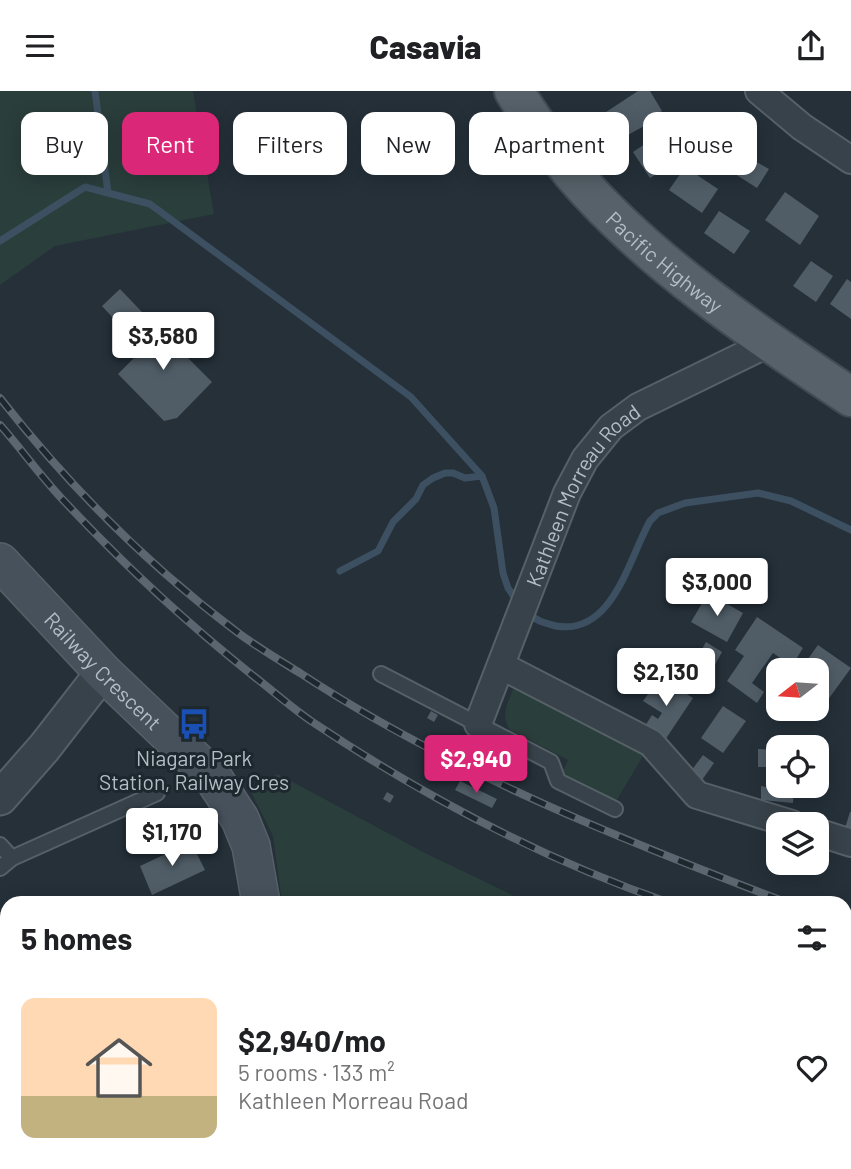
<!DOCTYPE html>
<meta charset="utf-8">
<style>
body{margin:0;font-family:Barlow,sans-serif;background:#f6f6f6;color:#202124;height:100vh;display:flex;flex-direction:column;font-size:26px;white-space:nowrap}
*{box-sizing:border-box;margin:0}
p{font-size:23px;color:#757577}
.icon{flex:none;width:38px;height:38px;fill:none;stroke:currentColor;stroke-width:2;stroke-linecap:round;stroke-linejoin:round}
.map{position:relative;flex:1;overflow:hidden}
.drawer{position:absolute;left:0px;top:805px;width:852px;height:273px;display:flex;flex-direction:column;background:#fff;border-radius:21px 21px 0 0;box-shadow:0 4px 18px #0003}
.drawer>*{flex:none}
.hud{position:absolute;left:21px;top:21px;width:810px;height:63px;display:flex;gap:14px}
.needle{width:46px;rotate:253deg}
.tools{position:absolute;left:766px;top:567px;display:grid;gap:14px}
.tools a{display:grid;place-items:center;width:63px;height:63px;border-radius:14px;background:#fff;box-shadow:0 4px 18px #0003;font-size:35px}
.price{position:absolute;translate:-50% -60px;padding:0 16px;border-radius:7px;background:#fff;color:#222;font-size:23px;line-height:46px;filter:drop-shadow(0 2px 4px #0008)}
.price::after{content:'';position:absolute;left:50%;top:42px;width:21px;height:16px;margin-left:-10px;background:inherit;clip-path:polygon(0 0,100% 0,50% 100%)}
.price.active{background:#db2777;color:#fff}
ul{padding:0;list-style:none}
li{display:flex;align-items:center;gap:21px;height:175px;padding:0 21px}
li span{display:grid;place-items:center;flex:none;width:196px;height:140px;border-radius:14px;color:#555}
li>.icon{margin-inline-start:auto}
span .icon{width:84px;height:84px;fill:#fffc;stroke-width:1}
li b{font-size:30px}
h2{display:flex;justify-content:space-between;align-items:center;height:84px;padding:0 21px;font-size:30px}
.tag{padding:0 24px;border-radius:14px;background:#fff;box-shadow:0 4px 18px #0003;font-size:24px;line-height:63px}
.tag.active{background:#db2777;color:#fff}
header{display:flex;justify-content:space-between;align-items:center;height:91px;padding:0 21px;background:#fff;font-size:32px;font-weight:800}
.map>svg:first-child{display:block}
</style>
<header><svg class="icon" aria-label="menu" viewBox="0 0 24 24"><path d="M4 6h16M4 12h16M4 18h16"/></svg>Casavia<svg class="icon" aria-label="share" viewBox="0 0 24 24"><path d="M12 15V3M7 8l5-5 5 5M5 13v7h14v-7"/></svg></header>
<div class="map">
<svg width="851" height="1078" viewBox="0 0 851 1078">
<rect width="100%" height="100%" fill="#253039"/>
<!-- green -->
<path fill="#2a3e3c" d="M0,0H193L214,123L55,155L0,194Z
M515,594L646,660L615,712L560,686L568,669L509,638C500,622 509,609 515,594Z
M278,683L425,762L529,812H282L273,745L249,697Z
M845,957L851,958V1078H709V1071H845Z
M7,1070L112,1071L113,1078H0V1071Z"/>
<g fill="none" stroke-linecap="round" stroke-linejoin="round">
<!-- stream -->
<path stroke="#3c5061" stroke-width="7" d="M95,0L108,102
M0,150L85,96L150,113L411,306L482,385L494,417L503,482L508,497L519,513
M340,480L378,460L393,431L416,408L423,394L433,387L445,382H453L465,387L482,385
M527,521C536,530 544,532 556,535C613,545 629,467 650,430L658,422L685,412L758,402L791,410L851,439"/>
</g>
<!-- building -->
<path fill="#505d67" d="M638,0H650L662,20L653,26L655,29L617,50L600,25Z
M676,32L688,49L663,66L669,75L650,87L633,61Z
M746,65L769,78L757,97L735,83Z
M685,76L718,98L702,122L669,99Z
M785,101L819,125L800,154L765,129Z
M719,120L750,140L734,163L704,142Z
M811,170L833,185L816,211L793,195Z
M847,188L851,191V228L830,213Z
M120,198L142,221L124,239L102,215Z
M159,223L175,239L168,247L212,291L177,327L164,330L118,283L138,263L128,253Z
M708,502L743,522L727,551L691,531Z
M757,526L803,557L792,575L773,562L752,592L764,601L757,612L727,590L744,565L735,559Z
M706,551L722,561L711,581L694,572Z
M818,554L851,577L814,628L799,618H817V579H800Z
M658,589L676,600L678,597L693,607L665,649L645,635L652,624L658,628L662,622L643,610Z
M723,615L746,630L723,662L701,647Z
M431,620L438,624L434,631L427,627Z
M758,658L779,659V695H794L793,712L761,709V695L766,696V676H758Z
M703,664L714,672L702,689L691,680Z
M460,690L497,708L492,717L455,699Z
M387,701L394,705L390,712L383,708Z
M850,721H851V739L845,737Z
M191,751L205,779L152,804L140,775Z
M194,1071H222L223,1074L238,1072L239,1078H195Z
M405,1071H676L677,1078H406Z"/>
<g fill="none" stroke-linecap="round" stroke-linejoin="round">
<defs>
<path id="service" d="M381,583L551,671L558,690L615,718
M0,754L12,767L157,702
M0,777L12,767"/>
<g id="minor">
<path d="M759,0L802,36L851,69"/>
<path d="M502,575L651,652L697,704L792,733"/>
<path id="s1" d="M478,633L567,402L585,368L611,336L638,316L769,252"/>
<path d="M817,741L851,752"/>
</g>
<path id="tertiary" d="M0,707L44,657L103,581"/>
<g id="secondary">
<path id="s2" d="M0,471L103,581L212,685L240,728L251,755L261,812"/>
<path d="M294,1071L295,1078"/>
</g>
<g id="primary">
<path id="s3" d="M514,0C532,29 552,57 573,83C646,169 757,244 851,306"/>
</g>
</defs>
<!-- service casing -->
<use href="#service" stroke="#566067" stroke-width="18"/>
<!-- minor casing -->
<use href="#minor" stroke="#566067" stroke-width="30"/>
<!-- tertiary casing -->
<use href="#tertiary" stroke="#566067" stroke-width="37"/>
<!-- secondary casing -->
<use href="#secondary" stroke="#566067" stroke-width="40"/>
<!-- primary casing -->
<use href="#primary" stroke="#414b52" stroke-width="42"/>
<!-- service -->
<use href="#service" stroke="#38424a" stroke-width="14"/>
<!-- minor -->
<use href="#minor" stroke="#38424a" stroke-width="26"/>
<!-- tertiary -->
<use href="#tertiary" stroke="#38424a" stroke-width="33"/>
<!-- secondary -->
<use href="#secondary" stroke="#47515c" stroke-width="37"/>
<!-- primary -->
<use href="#primary" stroke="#566169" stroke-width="38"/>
<defs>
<path id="rail" d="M0,307C68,394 149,475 237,541C257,556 279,569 300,582C451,681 620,748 788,812
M0,334C22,359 42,387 65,411C124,474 189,534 256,587C274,601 292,617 311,630C423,705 542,768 670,812
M845,831L851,833
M845,861L851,863"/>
</defs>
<!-- rail casing -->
<use href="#rail" stroke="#5b6670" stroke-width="8"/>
<!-- rail -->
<use href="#rail" stroke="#1d272e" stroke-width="5" stroke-dasharray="16" stroke-linecap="butt"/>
</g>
<!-- icons -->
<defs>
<symbol id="bus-bare" viewBox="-9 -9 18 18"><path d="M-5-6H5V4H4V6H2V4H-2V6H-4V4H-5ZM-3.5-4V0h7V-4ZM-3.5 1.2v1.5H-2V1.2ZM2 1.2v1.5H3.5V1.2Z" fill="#1a4fb4" stroke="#1d272e" stroke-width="2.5" paint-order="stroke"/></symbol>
</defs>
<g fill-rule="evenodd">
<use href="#bus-bare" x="172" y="611" width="44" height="44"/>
</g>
<g text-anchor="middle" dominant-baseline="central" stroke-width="6" stroke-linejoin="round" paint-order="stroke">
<!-- street labels -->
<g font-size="21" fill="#b4bdc5" stroke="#1d272e">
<text stroke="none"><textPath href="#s3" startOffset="229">Pacific Highway</textPath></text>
<text stroke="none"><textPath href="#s1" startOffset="254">Kathleen Morreau Road</textPath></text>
<text stroke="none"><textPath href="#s2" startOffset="150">Railway Crescent</textPath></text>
</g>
<!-- poi labels -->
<g font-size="21" fill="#b4bdc5" stroke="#1d272e">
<text x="194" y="666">Niagara Park<tspan x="194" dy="24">Station, Railway Cres</tspan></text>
</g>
</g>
</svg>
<div class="tools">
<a><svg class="needle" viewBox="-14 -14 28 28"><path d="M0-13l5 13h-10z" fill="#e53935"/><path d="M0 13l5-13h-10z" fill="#757577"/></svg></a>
<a><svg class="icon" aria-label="locate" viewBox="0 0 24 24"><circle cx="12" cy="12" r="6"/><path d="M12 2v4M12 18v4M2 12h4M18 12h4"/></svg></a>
<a><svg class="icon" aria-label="layers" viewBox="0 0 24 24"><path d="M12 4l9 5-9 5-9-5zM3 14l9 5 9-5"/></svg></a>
</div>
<b class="price" style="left:163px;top:281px">$3,580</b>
<b class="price" style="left:717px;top:527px">$3,000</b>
<b class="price" style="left:666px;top:617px">$2,130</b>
<b class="price active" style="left:476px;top:704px">$2,940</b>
<b class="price" style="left:172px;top:777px">$1,170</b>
<div class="hud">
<a class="tag">Buy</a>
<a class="tag active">Rent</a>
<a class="tag">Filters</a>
<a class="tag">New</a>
<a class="tag">Apartment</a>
<a class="tag">House</a>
</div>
<section class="drawer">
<h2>5 homes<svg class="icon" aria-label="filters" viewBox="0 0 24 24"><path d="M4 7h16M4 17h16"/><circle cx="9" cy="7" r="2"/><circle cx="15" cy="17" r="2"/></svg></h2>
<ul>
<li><span style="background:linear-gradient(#ffd9b3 70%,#c2b280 0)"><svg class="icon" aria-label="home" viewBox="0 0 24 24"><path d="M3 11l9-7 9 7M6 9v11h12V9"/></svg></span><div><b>$2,940/mo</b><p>5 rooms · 133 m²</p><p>Kathleen Morreau Road</p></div><svg class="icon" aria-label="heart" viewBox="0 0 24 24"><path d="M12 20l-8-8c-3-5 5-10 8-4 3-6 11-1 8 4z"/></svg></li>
</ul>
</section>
</div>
